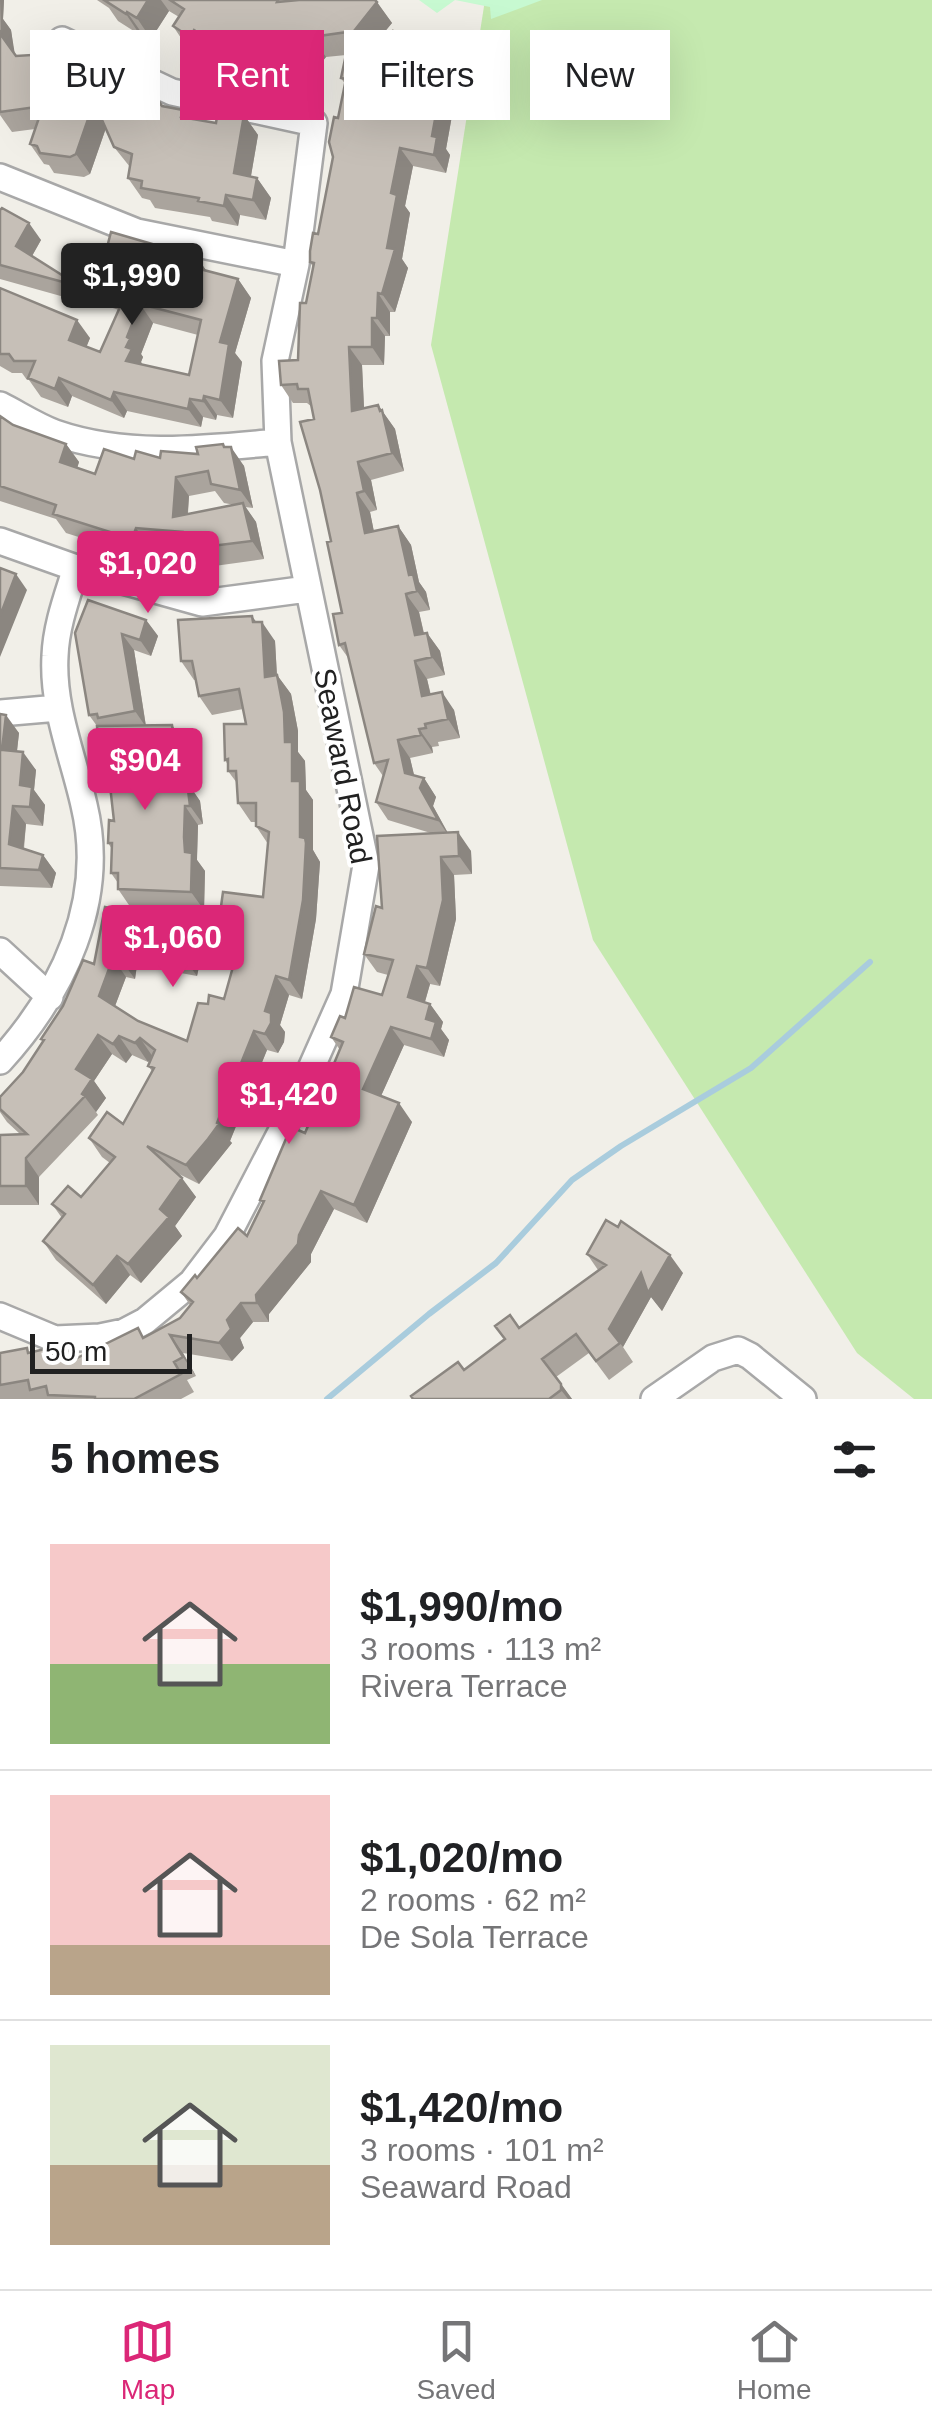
<!DOCTYPE html>
<meta charset="utf-8">
<style>
body{margin:0;font-family:Arial,sans-serif;background:#f6f6f6;color:#202124;height:100vh;display:flex;flex-direction:column;font-size:38px;white-space:nowrap}
*{box-sizing:border-box;margin:0}
p{font-size:32px;color:#757577}
.icon{flex:none;width:55px;height:55px;fill:none;stroke:currentColor;stroke-width:2;stroke-linecap:round;stroke-linejoin:round}
.map{position:relative;height:1399px;overflow:hidden}
.side{display:flex;flex-direction:column;background:#fff;flex:1}
.side>*{flex:none}
.top-card{position:absolute;left:30px;top:30px;width:872px;height:90px;display:flex;gap:20px}
.scale{position:absolute;left:30px;bottom:25px;width:162px;box-sizing:border-box;padding-left:10px;border:5px solid #212121;border-top:0;font-size:28px;line-height:35px;white-space:nowrap;color:#212121;-webkit-text-stroke:8px #fff;paint-order:stroke}
.price{position:absolute;translate:-50% -85px;padding:0 22px;border-radius:10px;background:#db2777;color:#fff;font-size:32px;line-height:65px;filter:drop-shadow(0 2px 5px #0008)}
.price::after{content:'';position:absolute;left:50%;top:60px;width:30px;height:22px;margin-left:-15px;background:inherit;clip-path:polygon(0 0,100% 0,50% 100%)}
.price.active{background:#222;color:#fff}
ul{padding:0;list-style:none}
li{display:flex;align-items:center;gap:30px;height:250px;padding:0 50px}
li+li{border-top:2px solid #e0e0e0}
li span{display:grid;place-items:center;flex:none;width:280px;height:200px;border-radius:0px;color:#555}
li>.icon{margin-inline-start:auto}
span .icon{width:120px;height:120px;fill:#fffc;stroke-width:1}
li b{font-size:42px}
h2{display:flex;justify-content:space-between;align-items:center;height:120px;padding:0 50px;font-size:42px}
.tag{padding:0 35px;border-radius:0px;background:#fff;box-shadow:0 10px 40px #0002;font-size:35px;line-height:90px}
.tag.active{background:#db2777;color:#fff}
.dock{display:flex;justify-content:space-around;align-items:center;height:140px;border-top:2px solid #e0e0e0;background:#fff;font-size:28px;color:#757577}
.dock a{display:grid;justify-items:center;gap:5px}
.dock .active{color:#db2777}
.map>svg:first-child{display:block}
</style>
<div class="map">
<svg width="932" height="1399" viewBox="0 0 932 1399">
<rect width="100%" height="100%" fill="#f1efe8"/>
<!-- grass -->
<path fill="#c5e9af" d="M485,0H932V1399H914L857,1353L593,940L431,345Z"/>
<!-- park -->
<path fill="#c7f9d1" d="M419,0H542L491,19L490,7L455,0L437,13Z"/>
<g fill="none" stroke-linecap="round" stroke-linejoin="round">
<!-- stream -->
<path stroke="#a9ccdd" stroke-width="6" d="M327,1399L429,1314L496,1263L572,1180L621,1146L751,1068L870,962"/>
<defs>
<path id="street" d="M0,177L137,232L296,264
M0,405C18,414 36,426 55,433C127,458 204,449 278,442
M0,541L76,568L202,603L307,589
M0,713L58,708
M0,951L50,997
M0,1061C63,992 107,901 84,805C73,756 52,707 55,656C56,626 67,597 76,568
M0,1316L55,1339L100,1337L124,1332L145,1321L192,1282L227,1236L293,1109L344,994L366,865L278,442L275,361L296,264L314,123L172,92L62,40
M654,1399L713,1358L738,1350L750,1356L803,1399"/>
</defs>
<!-- street casing -->
<use href="#street" stroke="#a8a8a8" stroke-width="30"/>
<!-- street -->
<use href="#street" stroke="#fff" stroke-width="25"/>
</g>
<!-- wall -->
<path fill="#aaa49d" fill-rule="evenodd" d="M0,0H4L3,19L11,30L14,53L16,56L52,60L163,106L183,110L189,118L216,123L244,115L258,135L251,176L257,178L271,198L266,220L240,215L238,226L212,221L210,217L155,208L150,200L142,198L128,178L130,167L114,147L106,128L90,174L84,177L54,173L49,165L44,164L30,144L35,129L12,132L0,115Z
M97,0H375L392,23L370,49L389,53L434,55L428,90L440,92L453,110L446,149L450,155L446,173L413,166L405,206L410,213L402,259L408,268L395,312H390V336H385L384,365H362L364,408L378,405L395,429L404,471L371,480L377,510L370,512L374,532L398,526L411,545L419,582L426,592L430,610L419,612L424,633H427L440,651L445,675L427,679L431,695L454,710L460,738L438,742L439,746L432,747L433,753L410,758L414,776L424,778L436,797L433,806L448,833L471,851L472,874L454,875L456,919L440,986L430,984L425,1002L430,1004L443,1022L441,1029L449,1040L444,1057L404,1045L381,1096L412,1122L367,1223L334,1209L311,1254V1262L269,1314V1322H253L240,1338L244,1348L232,1361L183,1353L196,1376L187,1380L194,1392L181,1399H0V1353L30,1352L45,1349L49,1355L76,1358L144,1337L180,1318L190,1305L181,1292L247,1236L263,1203L260,1200L305,1133L318,1101L314,1095L328,1078L340,1050L331,1037L345,1018L382,995L388,975L377,972L364,954L382,908L434,834L388,820L376,802L383,776L374,763L349,659L339,645L342,613L312,407L307,403H293L281,385L298,360L306,303L313,267L310,262L318,234L333,157L345,84L341,78L346,55L326,57L308,79L290,82L267,65L265,69L249,60L241,72L209,51L204,58L187,47L173,26L179,17L169,11L151,39L141,32L140,35L118,21L109,8Z
M0,210L41,240L32,256L65,277L77,294L75,300L0,279Z
M105,255L197,257L206,271L238,279L251,298L235,353L242,362L233,418L217,415L216,420L203,417L201,427L127,411L124,418L72,396L68,407L41,397L29,380H27L22,373H12L0,366V288L90,338L86,347L100,352L119,310L88,300L75,281ZM153,323L198,335L189,375L143,365L141,362L143,357L141,354Z
M0,416L13,425L66,444L79,462L77,468L95,474L134,459L198,454L226,447L244,466L253,508L245,507L256,522L264,559L200,568L187,550L148,546L145,558L66,533L56,519L0,501ZM215,491L224,503L235,505L188,514L189,496Z
M146,620L158,636L151,656L134,650L146,726L185,744L188,765L155,769L156,785L187,782L200,801L203,824L198,825L197,855V860L205,871L204,910L131,908L118,889V883L111,873L112,849L108,843L114,821L108,763L99,751L97,726L89,715L75,633Z
M257,622L275,641L277,675L291,694L298,731V752L305,761L306,790L313,800V850L320,862L316,919L302,999L289,995L280,1025L285,1032L284,1042L278,1053L267,1050L230,1141L232,1143L199,1184L177,1173L196,1197L175,1226L182,1236L141,1283L130,1275L106,1304L56,1260L43,1241L62,1218L52,1204L81,1197L110,1163L102,1157L89,1138L123,1124L152,1071L148,1066L151,1059L148,1062L132,1055L126,1063L112,1054L94,1081L106,1098L96,1112L98,1115L39,1177V1205H0V1135L20,1134L7,1122L0,1112V1097L23,1072L43,1041L41,1039L94,964L105,907L190,924L204,943L197,976L137,965L135,979L126,977L115,1006L138,1021L187,1041L208,1004L224,999L237,953L225,936L226,931L219,921L263,897L268,844L256,826V822H251L238,803L237,783L228,771V765L225,760L246,724L243,709L212,715L199,696L196,680H194L181,661Z
M0,714L19,733L17,751L36,770L34,790L45,805L43,826L26,824L24,849L43,855L56,873L52,888L0,886Z
M587,1254L683,1273L662,1311L651,1297L623,1347L633,1362L609,1380L589,1353L556,1377L572,1399H413L464,1370L598,1270Z"/>
<!-- shaded-wall -->
<path fill="#8b8680" d="M0,0H4L3,19L11,30L15,55L1,35Z
M148,0H161L169,11L151,39L137,18Z
M377,2L392,23L368,52L354,31Z
M127,12L141,32L140,35L126,14Z
M194,30L209,51L204,58L190,37Z
M312,37L326,57L308,79L294,59Z
M422,37L434,55L425,105L412,87Z
M235,39L249,60L241,72L227,51Z
M253,45L267,65L265,69L250,49Z
M440,92L453,110L446,149L450,155L446,173L434,155L432,136Z
M94,102L108,122L90,174L76,154Z
M244,115L258,135L248,193L234,173Z
M400,148L413,166L405,206L410,213L402,259L408,268L395,312L382,294L387,248L391,193Z
M257,178L271,198L266,220L253,200Z
M226,195L240,215L238,226L224,206Z
M29,223L41,240L28,263L16,246Z
M197,257L210,276L196,268Z
M65,277L77,294L75,300L63,282Z
M238,279L251,298L235,353L242,362L233,418L220,400V342Z
M378,293L390,312V336L377,318Z
M140,304L153,323L141,354L143,357L141,362L144,368L126,361L127,337Z
M372,318L385,336L384,365L372,347Z
M77,320L90,338L82,358L69,340Z
M349,347L362,365L365,429L352,411Z
M59,378L72,396L68,407L55,389Z
M114,392L127,411L124,418L111,400Z
M204,396L217,415L216,420L203,401Z
M190,399L203,417L201,427L188,409Z
M378,405L395,429L404,471L392,453Z
M66,444L79,462L73,481L60,462Z
M223,444L234,459L231,447L244,466L253,508L240,490Z
M358,462L371,480L377,510L364,491Z
M176,477L189,496L186,535L173,517Z
M357,493L370,512L378,552L365,533Z
M243,503L256,522L264,559L252,541Z
M398,526L411,545L419,582L426,592L430,610L417,591L409,575Z
M136,528L148,546L145,558L132,539Z
M16,574L27,590L0,657V616Z
M406,594L419,612L428,653L415,635Z
M252,616L262,630V622L275,641L278,696L265,677Z
M146,620L158,636L151,656L140,640Z
M427,633L440,651L445,675L432,657Z
M122,634L134,650L146,727L135,711Z
M415,661L427,679L435,715L422,696Z
M277,675L291,694L298,731V752L305,761L306,790L313,800V850L320,862L316,919L302,999L289,980L300,837L285,742Z
M442,692L454,710L460,738L448,719Z
M6,715L19,733L15,768L2,750Z
M172,725L185,744L188,765L175,747Z
M419,729L432,747L433,753L421,735Z
M398,740L410,758L418,791L405,773Z
M142,750L155,769L159,805L146,786Z
M23,752L36,770L34,790L45,805L43,826L30,807L20,785Z
M424,778L436,797L433,806L451,839L438,820L420,788Z
M187,782L200,801L203,824L190,806Z
M13,806L26,824L22,862L9,844Z
M185,806L198,825L197,860L205,871L204,910L191,892L184,837Z
M458,832L471,851L472,874L459,856Z
M43,855L56,873L52,888L39,870Z
M441,857L454,875L456,919L440,986L427,968Z
M190,924L204,943L197,976L183,957Z
M124,946L137,965L135,979L121,960Z
M113,958L126,977L112,1014L99,996Z
M417,966L430,984L421,1015L408,997Z
M276,976L289,995L280,1025L285,1032L284,1042L278,1053L265,1034V1011Z
M430,1004L443,1022L441,1029L449,1040L444,1057L431,1039L426,1019Z
M391,1027L404,1045L376,1107L363,1089Z
M254,1031L267,1050L230,1141L232,1143L199,1184L186,1165L217,1123Z
M98,1035L112,1054L94,1081L106,1098L96,1112L84,1096L76,1069Z
M119,1036L132,1055L126,1063L113,1044Z
M140,1038L153,1057L148,1062L135,1043Z
M399,1103L412,1122L367,1223L354,1205Z
M26,1158L39,1177V1205L26,1186Z
M182,1178L196,1197L175,1226L182,1236L141,1283L128,1264L160,1209Z
M321,1191L334,1209L311,1254V1262L269,1314V1322L257,1303L256,1295L299,1235Z
M670,1255L683,1273L662,1311L651,1297L623,1347L609,1329L641,1273Z
M117,1256L130,1275L106,1304L93,1285Z
M241,1303L253,1322L240,1338L244,1348L232,1361L219,1343L227,1320Z
M170,1335L183,1353L196,1376L183,1357Z
M561,1384L572,1399H568L561,1390Z"/>
<!-- building -->
<path fill="#c6bfb7" stroke="#8b8680" stroke-width="2.5" fill-rule="evenodd" d="M104,0H148L137,18L127,12L126,14Z
M170,0H278L277,2L299,0H375L377,2L354,31L312,37L294,59L275,61L253,45L250,49L235,39L227,51L194,30L190,37L173,26L184,9Z
M0,30L1,35L16,56L48,54V58L145,91L150,88L162,106L183,110L181,117L216,123L218,110L244,115L234,173L257,178L253,200L226,195L224,206L198,201L199,198L141,188L142,181L128,178L132,154L114,147L94,102L76,154L70,157L40,153L37,146L30,144L43,106L0,112Z
M393,31L422,37L412,87L440,92L432,136L437,137L434,155L400,148L391,193L397,195L387,248L395,249L382,294L378,293L377,318H372V347H349L352,411L378,405L380,411L382,410L392,453L358,462L364,491L357,493L365,533L398,526L409,575L413,574L417,591L406,594L415,635L427,633L432,657L415,661L422,696L442,692L448,719L425,724L426,728L419,729L421,735L398,740L405,773L424,778L420,788L438,820L376,802L388,760L374,763L345,643L339,645L333,614L342,613L327,542L331,541L320,490L300,422L314,419L308,389H298L297,384L281,385L279,361L298,360L300,303H306L314,263L310,262V251L313,233L318,234L333,157L329,142L334,117L338,118L346,79L341,78L348,45L389,53Z
M2,208L29,223L16,246L65,277L63,282L0,265V210Z
M111,232L197,257L196,268L238,279L220,342L229,344L220,400L204,396L203,401L190,399L188,409L114,392L111,400L59,378L55,389L28,378L35,361H14L9,354H0V288L77,320L69,340L100,352L124,298L75,281L84,249L105,255ZM140,304L201,320L189,375L126,361L132,349L126,347L130,339L127,337Z
M0,416L13,425L66,444L60,462L95,474L104,449L134,459L136,451L160,458L161,451L198,454L196,447L223,444L224,447H231L240,490L211,484L208,471L176,477L173,517L243,503L252,541L187,549L183,532L136,528L132,539L53,514L56,505L0,486Z
M0,568L16,574L0,616Z
M88,600L146,620L140,640L122,634L135,711L98,718L97,714L89,715L75,633Z
M252,616L253,622H262L265,677L277,675L284,712L285,742H292V781H300V837L305,838L306,843L303,900L289,980L276,976L265,1011L271,1013V1023L265,1034L254,1031L217,1123L219,1124L208,1139L186,1165L147,1146L182,1178L160,1209L169,1217L128,1264L117,1256L93,1285L43,1241L65,1214L52,1204L68,1186L81,1197L115,1157L89,1138L107,1112L123,1124L154,1068L148,1066L155,1050L140,1038L135,1043L119,1036L113,1044L98,1035L76,1069L92,1079L82,1094L85,1096L26,1158V1186H0V1135L27,1134L0,1109V1097L23,1072L44,1040L41,1039L63,1006L83,960L94,964L105,907L190,924L183,957L124,946L121,960L113,958L99,996L138,1021L187,1041L198,1003L208,1004L209,995L224,999L241,938L225,936L227,922L219,921L223,892L263,897L269,832L256,826V803H238L236,771H228V759L225,760L224,724H246L239,689L199,696L192,661H181L178,620Z
M0,714L6,715L2,750L23,752L20,785L32,787L30,807L13,806L9,844L43,855L39,870L0,868Z
M172,725L175,747L142,750L146,786L187,782L190,806H185L184,837L185,852L192,853L191,892L118,889V873H111L112,843H108L109,820L114,821L106,750L99,751L97,726Z
M458,832L459,856L441,857L443,900L427,968L417,966L408,997L430,1004L426,1019L436,1022L431,1039L391,1027L363,1089L399,1103L354,1205L321,1191L299,1235L298,1244L256,1295L257,1303H241L227,1320L231,1329L219,1343L170,1335L183,1357L174,1362L181,1374L134,1399H95V1397L48,1395L46,1386L30,1390L28,1380L0,1385V1353L27,1348L28,1353L45,1349L46,1355L71,1350L73,1360L138,1328L143,1338L180,1318L193,1302L181,1292L195,1275L197,1278L238,1228L247,1236L264,1201L260,1200L291,1127L305,1133L320,1097L314,1095L322,1075L328,1078L343,1042L331,1037L340,1016L345,1018L354,987L382,995L393,960L364,954L376,906L382,908L377,836Z
M606,1220L618,1227L621,1221L670,1255L648,1293L641,1273L609,1329L620,1343L596,1361L576,1334L542,1359L561,1384V1390L549,1399H413L411,1396L458,1362L464,1370L505,1339L495,1326L510,1315L519,1328L606,1265L587,1254Z"/>
<g text-anchor="middle" dominant-baseline="central" stroke-width="8" stroke-linejoin="round" paint-order="stroke">
<!-- street labels -->
<g font-size="30" fill="#212121" stroke="#fff">
<text transform="translate(343 766) rotate(79)">Seaward Road</text>
</g>
</g>
</svg>
<div class="scale">50 m</div>
<b class="price active" style="left:132px;top:328px">$1,990</b>
<b class="price" style="left:148px;top:616px">$1,020</b>
<b class="price" style="left:145px;top:813px">$904</b>
<b class="price" style="left:173px;top:990px">$1,060</b>
<b class="price" style="left:289px;top:1147px">$1,420</b>
<div class="top-card">
<a class="tag">Buy</a>
<a class="tag active">Rent</a>
<a class="tag">Filters</a>
<a class="tag">New</a>
</div>
</div>
<section class="side">
<h2>5 homes<svg class="icon" aria-label="filters" viewBox="0 0 24 24"><path d="M4 7h16M4 17h16"/><circle cx="9" cy="7" r="2"/><circle cx="15" cy="17" r="2"/></svg></h2>
<ul>
<li><span style="background:linear-gradient(#f6c9c9 60%,#8fb573 0)"><svg class="icon" aria-label="home" viewBox="0 0 24 24"><path d="M3 11l9-7 9 7M6 9v11h12V9"/></svg></span><div><b>$1,990/mo</b><p>3 rooms · 113 m²</p><p>Rivera Terrace</p></div></li>
<li><span style="background:linear-gradient(#f6c9c9 75%,#b9a48a 0)"><svg class="icon" aria-label="home" viewBox="0 0 24 24"><path d="M3 11l9-7 9 7M6 9v11h12V9"/></svg></span><div><b>$1,020/mo</b><p>2 rooms · 62 m²</p><p>De Sola Terrace</p></div></li>
<li><span style="background:linear-gradient(#dfe7d0 60%,#b9a48a 0)"><svg class="icon" aria-label="home" viewBox="0 0 24 24"><path d="M3 11l9-7 9 7M6 9v11h12V9"/></svg></span><div><b>$1,420/mo</b><p>3 rooms · 101 m²</p><p>Seaward Road</p></div></li>
</ul>
</section>
<nav class="dock">
<a class="active"><svg class="icon" aria-label="map" viewBox="0 0 24 24"><path d="M3 6l6-2 6 2 6-2v14l-6 2-6-2-6 2zM9 4v14M15 6v14"/></svg>Map</a>
<a><svg class="icon" aria-label="saved" viewBox="0 0 24 24"><path d="M7 4h10v16l-5-4-5 4z"/></svg>Saved</a>
<a><svg class="icon" aria-label="home" viewBox="0 0 24 24"><path d="M3 11l9-7 9 7M6 9v11h12V9"/></svg>Home</a>
</nav>
